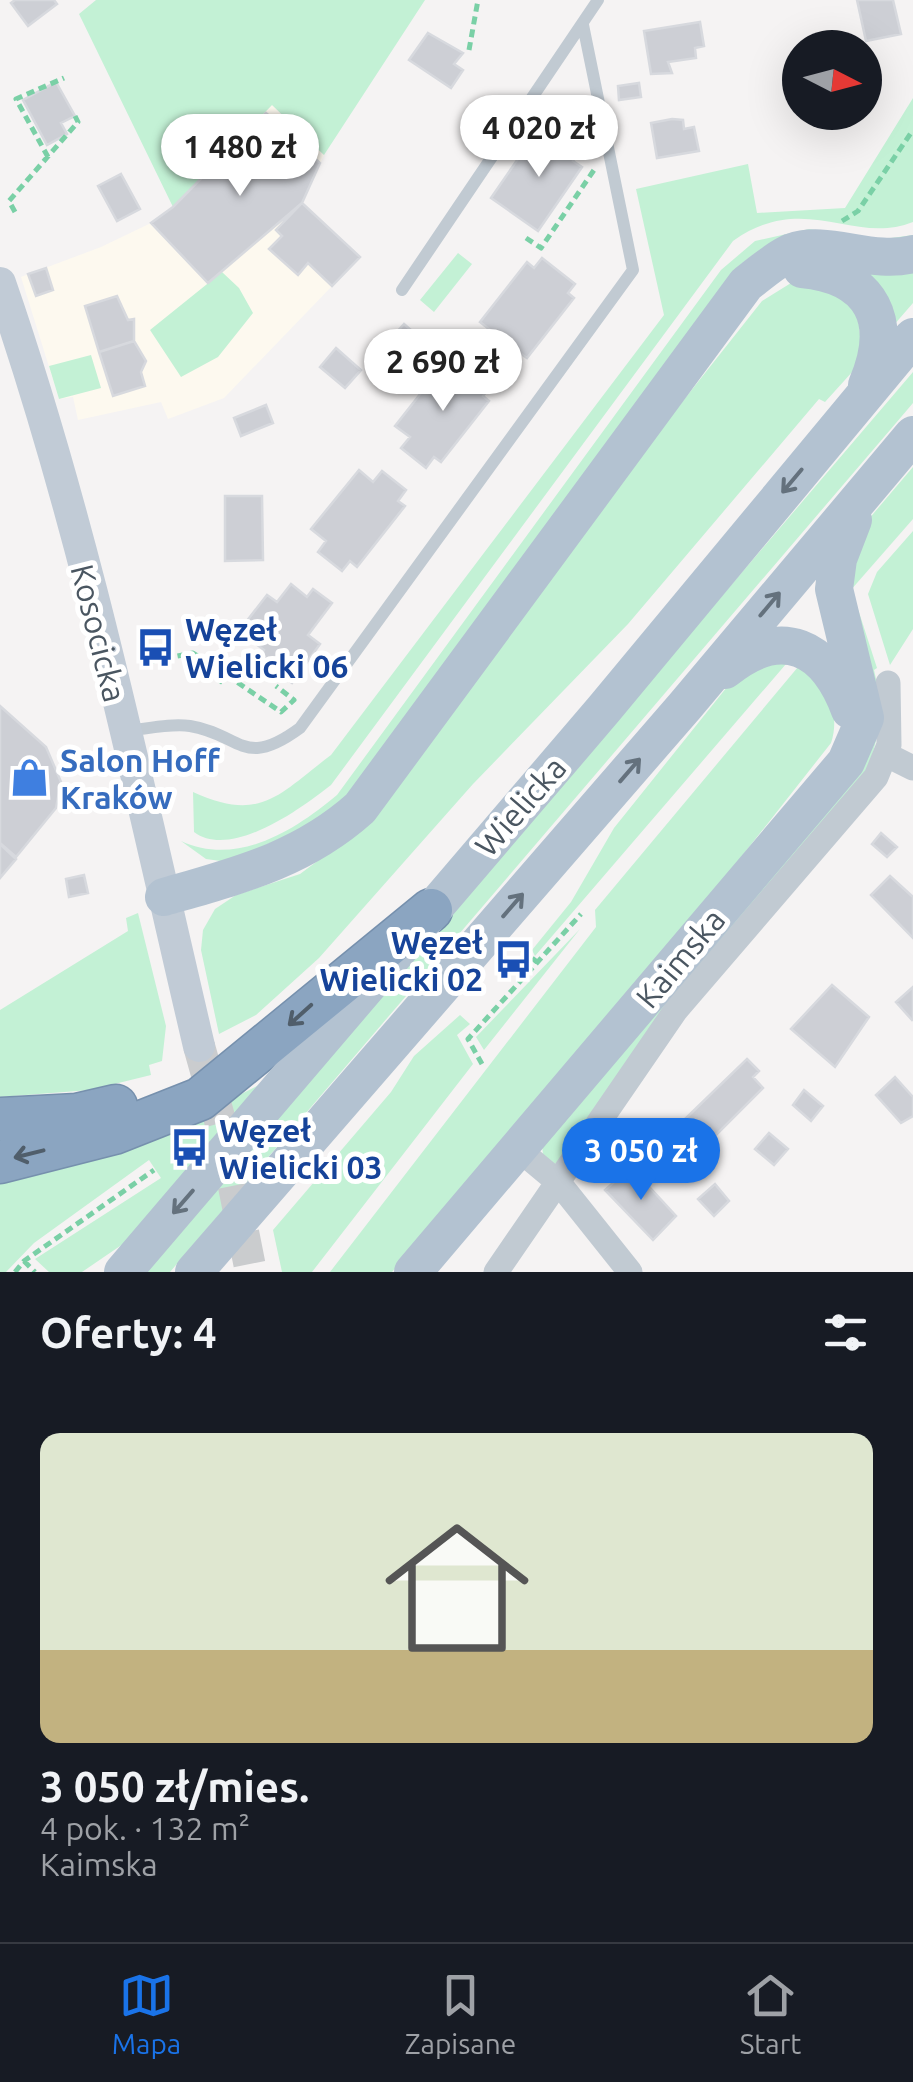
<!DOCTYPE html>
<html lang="pl">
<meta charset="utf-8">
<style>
body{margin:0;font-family:Ubuntu,sans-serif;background:#20242c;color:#f1f3f6;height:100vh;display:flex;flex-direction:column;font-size:38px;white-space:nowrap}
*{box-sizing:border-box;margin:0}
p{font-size:32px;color:#9ea1a6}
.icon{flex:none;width:55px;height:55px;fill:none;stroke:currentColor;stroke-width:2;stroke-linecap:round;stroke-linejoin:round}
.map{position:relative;height:1272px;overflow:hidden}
.drawer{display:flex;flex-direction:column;background:#171b24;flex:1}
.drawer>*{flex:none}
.needle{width:65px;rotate:96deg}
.tools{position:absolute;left:782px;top:30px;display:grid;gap:20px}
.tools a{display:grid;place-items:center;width:100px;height:100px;border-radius:50%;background:#171b24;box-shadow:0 10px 40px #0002;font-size:50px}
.price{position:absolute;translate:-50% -85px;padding:0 22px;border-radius:35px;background:#fff;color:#222;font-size:32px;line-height:65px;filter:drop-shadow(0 2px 5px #0008)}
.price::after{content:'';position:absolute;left:50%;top:60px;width:30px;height:22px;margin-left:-15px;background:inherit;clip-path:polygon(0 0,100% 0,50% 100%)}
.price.on{background:#1a73e8;color:#fff}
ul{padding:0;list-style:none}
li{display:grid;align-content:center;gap:20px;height:530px;padding:0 40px}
li span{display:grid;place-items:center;height:310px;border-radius:20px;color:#555}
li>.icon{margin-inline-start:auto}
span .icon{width:180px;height:180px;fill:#fffc;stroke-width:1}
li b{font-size:42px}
h2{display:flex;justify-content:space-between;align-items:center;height:120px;padding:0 40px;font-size:42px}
.dock{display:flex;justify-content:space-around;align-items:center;height:140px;border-top:2px solid #363941;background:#171b24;font-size:28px;color:#9ea1a6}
.dock a{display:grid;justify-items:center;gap:5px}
.dock .on{color:#1a73e8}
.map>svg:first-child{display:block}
</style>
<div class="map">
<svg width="913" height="1272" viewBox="0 0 913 1272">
<rect width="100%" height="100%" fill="#f5f3f3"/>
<!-- commercial -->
<path fill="#fdf9ef" d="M272,105L324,155L303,203L360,257L224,398L168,419L161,402L78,420L73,397L59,399L21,277L101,247L151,223L173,207Z"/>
<!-- green -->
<path fill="#c3f1d5" d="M96,0H425L324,155L272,105L173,207L79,14Z
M913,98V222C853,246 805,190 733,241L331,785C302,808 231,860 194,832L193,792C261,823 278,795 331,755L664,315L636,189L748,164L757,213L845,208Z
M809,229L877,240L913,235V245L754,254L741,264L372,771L324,819L228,862L206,859L181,841C237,867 294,831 337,795L721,270L755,241Z
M458,253L472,264L434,312L420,300Z
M856,266H913V303L893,326Z
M222,272L239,288L253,313L218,357L181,377L150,330Z
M791,283L856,300L863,360L825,402L819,399L628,624L473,784L319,958L256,1015L219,1034L201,950L203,930L215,909L236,895L300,874L374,819L675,411L762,301Z
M91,355L101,388L59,399L49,366Z
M913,372V403L896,423L170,1272H145Z
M913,467V519L843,599L862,527Z
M913,531V629L890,665L868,594L877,572Z
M857,606L877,668L874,670C884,709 880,736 866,773L561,1163L553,1164L543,1155L542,1144L856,776Z
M792,657L535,956L532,950L571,902L614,828L739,672Z
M803,661C827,679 841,714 831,743L631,997L392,1272H330L596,927L595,910Z
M138,913L166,1026L162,1061L149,1065L151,1075L90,1090L0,1097V1010L128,931L126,918Z
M580,929L484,1050L476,1037Z
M460,1015L470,1024L457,1035L473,1064L312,1272H282L273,1230L391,1092L414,1056Z
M263,1083L123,1244L82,1272H49L35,1259L161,1178L149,1160L34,1243L6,1272H0V1177L196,1117Z"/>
<!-- building -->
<path fill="#cdcfd5" stroke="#d7d9de" stroke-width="2.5" d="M15,0H54L57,4L28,26L11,3Z
M857,0H893L901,34L866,41Z
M700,22L704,46L695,48L696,58L668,62L672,73L651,74L644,31Z
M428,33L463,53L454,64L463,70L451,88L409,60Z
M56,82L75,116L61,123L67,134L47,145L23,100Z
M639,83L641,97L619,100L618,86Z
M266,113L320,163L302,203L208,283L151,223L173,207Z
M672,119L683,120L684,129L694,127L699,151L657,158L651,123Z
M535,134L549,144L556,134L580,151L573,161L582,167L538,231L491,198Z
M121,174L140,209L117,221L98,186Z
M302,203L360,257L332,286L308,263L298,275L269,249L282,236L276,230Z
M542,258L575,284L568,293L574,298L527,358L517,351L510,361L486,343L494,333L480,322L527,262L534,268Z
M46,268L53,290L36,296L28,274Z
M117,296L128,320L134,319V341L99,352L85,306Z
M404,324L420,338L404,356L388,342Z
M134,341L146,361L141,372L145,386L113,396L99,352Z
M336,348L361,370L345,388L320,367Z
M443,365L458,376L466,366L491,386L483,396L489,401L441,462L434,457L426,468L401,448L410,437L395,426Z
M266,405L273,423L241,436L234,418Z
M359,470L373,482L382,471L406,490L398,501L405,506L357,567L350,561L342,571L318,552L326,541L311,529Z
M225,496H262L263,560L225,561Z
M291,584L307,597L313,589L332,603L308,635L320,644L292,683L276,671L271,677L254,664L264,650L248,638L255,628L246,622L267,595L277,602Z
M0,706L46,747L61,782L56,808L16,857L0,843Z
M881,833L897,847L887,857L872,844Z
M0,844L16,859L0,878Z
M84,875L88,893L69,897L66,879Z
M890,876L913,897V938L871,895Z
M832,985L869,1017L835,1067L791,1029Z
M913,987V1019L912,1020L896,1002Z
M747,1059L759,1071L753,1077L763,1088L709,1142L685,1119Z
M895,1077L913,1097V1116L901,1123L876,1095Z
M804,1090L823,1106L811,1121L793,1105Z
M769,1133L788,1149L774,1165L755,1149Z
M631,1167L676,1216L653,1240L605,1190Z
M715,1184L729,1201L714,1216L698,1199Z"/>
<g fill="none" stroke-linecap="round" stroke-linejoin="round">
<!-- secondary-tunnel -->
<path stroke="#caccce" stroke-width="32" stroke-dasharray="32 16" stroke-linecap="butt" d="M199,1046L223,1131L251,1272"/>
<defs>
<path id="highway" d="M0,1119L77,1115L116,1106
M0,1162L114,1133L200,1099L431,910"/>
</defs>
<!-- highway casing -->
<use href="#highway" stroke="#7690ad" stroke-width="45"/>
<!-- path -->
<path stroke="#7ad0a6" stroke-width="5" stroke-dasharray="8 5" stroke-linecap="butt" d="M469,50L478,0
M48,157L16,99L64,78
M15,212L9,201L78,122L75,116
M842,221L858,211L913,130
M526,238L541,248L594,170
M152,661L193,653L225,674
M219,683L225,674L281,712L294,700L276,686
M522,950L537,962
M482,1064L468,1039L581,914
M24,1261L35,1272
M15,1272L24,1261L154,1170"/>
<!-- lane -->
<path stroke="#c1cad2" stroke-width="12" d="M402,290L598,0
M126,731C146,729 171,723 190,726C241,734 243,770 300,728L633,270L583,25"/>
<!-- street -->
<path stroke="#c1cad2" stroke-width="25" d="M887,755L913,768
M517,1148L559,1183L630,1272
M496,1272L676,1010L876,777L889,745L888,683"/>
<!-- secondary -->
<path stroke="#c1cbd6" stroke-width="32" d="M0,283C86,531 139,791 199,1046"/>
<!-- primary -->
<path stroke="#b3c2d1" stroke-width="38" d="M802,269C874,276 894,322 867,385
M725,670C782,624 826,646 850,710
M164,897C237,876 302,860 360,808L746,284C759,274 777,258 792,252C827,239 872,265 913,254
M123,1272L604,709L913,337
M194,1272L685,706L913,435
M413,1272L846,762L865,718L834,589L838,559L853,520"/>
<!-- highway -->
<use href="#highway" stroke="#8ba5c1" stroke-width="42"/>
</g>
<!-- one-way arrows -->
<defs><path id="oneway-shaft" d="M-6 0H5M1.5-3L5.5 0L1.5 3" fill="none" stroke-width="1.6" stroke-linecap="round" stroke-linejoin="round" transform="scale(2.5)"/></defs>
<g stroke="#64717d">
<use href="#oneway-shaft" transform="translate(792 481) rotate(130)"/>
<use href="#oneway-shaft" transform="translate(770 604) rotate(-50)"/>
<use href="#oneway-shaft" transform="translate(630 770) rotate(-49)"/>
<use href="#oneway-shaft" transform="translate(513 905) rotate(-49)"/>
<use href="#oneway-shaft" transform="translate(183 1202) rotate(131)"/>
</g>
<g stroke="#505e6b">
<use href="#oneway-shaft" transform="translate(300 1015) rotate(138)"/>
<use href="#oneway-shaft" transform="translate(29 1154) rotate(166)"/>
</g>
<!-- icons -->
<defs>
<symbol id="bus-bare" viewBox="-9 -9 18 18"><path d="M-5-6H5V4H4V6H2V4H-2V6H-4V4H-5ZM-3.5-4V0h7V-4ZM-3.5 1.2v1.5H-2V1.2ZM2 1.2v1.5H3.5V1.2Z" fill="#1a4fb4" stroke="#fff" stroke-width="2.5" paint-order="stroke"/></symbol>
<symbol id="shop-bare" viewBox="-9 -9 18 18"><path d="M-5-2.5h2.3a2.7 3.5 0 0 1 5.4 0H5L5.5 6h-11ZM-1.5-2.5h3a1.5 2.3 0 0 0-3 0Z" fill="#3f7fe0" stroke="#fff" stroke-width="2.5" paint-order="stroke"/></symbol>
</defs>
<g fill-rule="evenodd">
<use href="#bus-bare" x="128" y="620" width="55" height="55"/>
<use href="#shop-bare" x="2" y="750" width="55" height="55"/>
<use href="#bus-bare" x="486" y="932" width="55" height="55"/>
<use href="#bus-bare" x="162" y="1120" width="55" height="55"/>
</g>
<g text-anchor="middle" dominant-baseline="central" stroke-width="10" stroke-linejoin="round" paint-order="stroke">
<!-- transit labels -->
<g font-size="32" font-weight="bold" fill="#164399" stroke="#fff" text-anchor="start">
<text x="185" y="629">Węzeł<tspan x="185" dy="37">Wielicki 06</tspan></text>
<text x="483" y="942" text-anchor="end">Węzeł<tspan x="483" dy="37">Wielicki 02</tspan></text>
<text x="219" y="1130">Węzeł<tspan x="219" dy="37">Wielicki 03</tspan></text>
</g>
<!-- street labels -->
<g font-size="32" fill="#4a5661" stroke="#fff">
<text transform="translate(99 633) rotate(76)">Kosocicka</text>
<text transform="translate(520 806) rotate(-49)">Wielicka</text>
<text transform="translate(680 958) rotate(-50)">Kaimska</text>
</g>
<!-- shop labels -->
<g font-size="32" font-weight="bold" fill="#366cbe" stroke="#fff" text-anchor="start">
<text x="60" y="760">Salon Hoff<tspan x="60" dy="37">Kraków</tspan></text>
</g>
</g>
</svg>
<div class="tools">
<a><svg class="needle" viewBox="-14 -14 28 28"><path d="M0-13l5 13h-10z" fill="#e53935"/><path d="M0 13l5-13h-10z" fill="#9ea1a6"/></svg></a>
</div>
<b class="price" style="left:539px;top:180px">4 020 zł</b>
<b class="price" style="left:240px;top:199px">1 480 zł</b>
<b class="price" style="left:443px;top:414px">2 690 zł</b>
<b class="price on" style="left:641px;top:1203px">3 050 zł</b>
</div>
<section class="drawer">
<h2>Oferty: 4<svg class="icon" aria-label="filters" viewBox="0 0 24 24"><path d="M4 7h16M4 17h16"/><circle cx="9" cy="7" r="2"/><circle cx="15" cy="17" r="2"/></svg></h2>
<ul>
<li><span style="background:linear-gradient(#dfe7d0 70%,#c2b280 0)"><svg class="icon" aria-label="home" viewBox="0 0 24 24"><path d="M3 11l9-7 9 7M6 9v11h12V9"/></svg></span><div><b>3 050 zł/mies.</b><p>4 pok. · 132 m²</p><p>Kaimska</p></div></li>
</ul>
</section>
<nav class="dock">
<a class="on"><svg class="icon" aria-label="map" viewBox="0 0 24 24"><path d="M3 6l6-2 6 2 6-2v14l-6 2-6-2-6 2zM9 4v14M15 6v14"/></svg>Mapa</a>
<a><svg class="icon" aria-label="saved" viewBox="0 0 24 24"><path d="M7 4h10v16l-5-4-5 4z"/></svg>Zapisane</a>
<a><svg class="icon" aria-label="home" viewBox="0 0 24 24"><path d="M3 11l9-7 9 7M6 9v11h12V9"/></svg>Start</a>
</nav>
